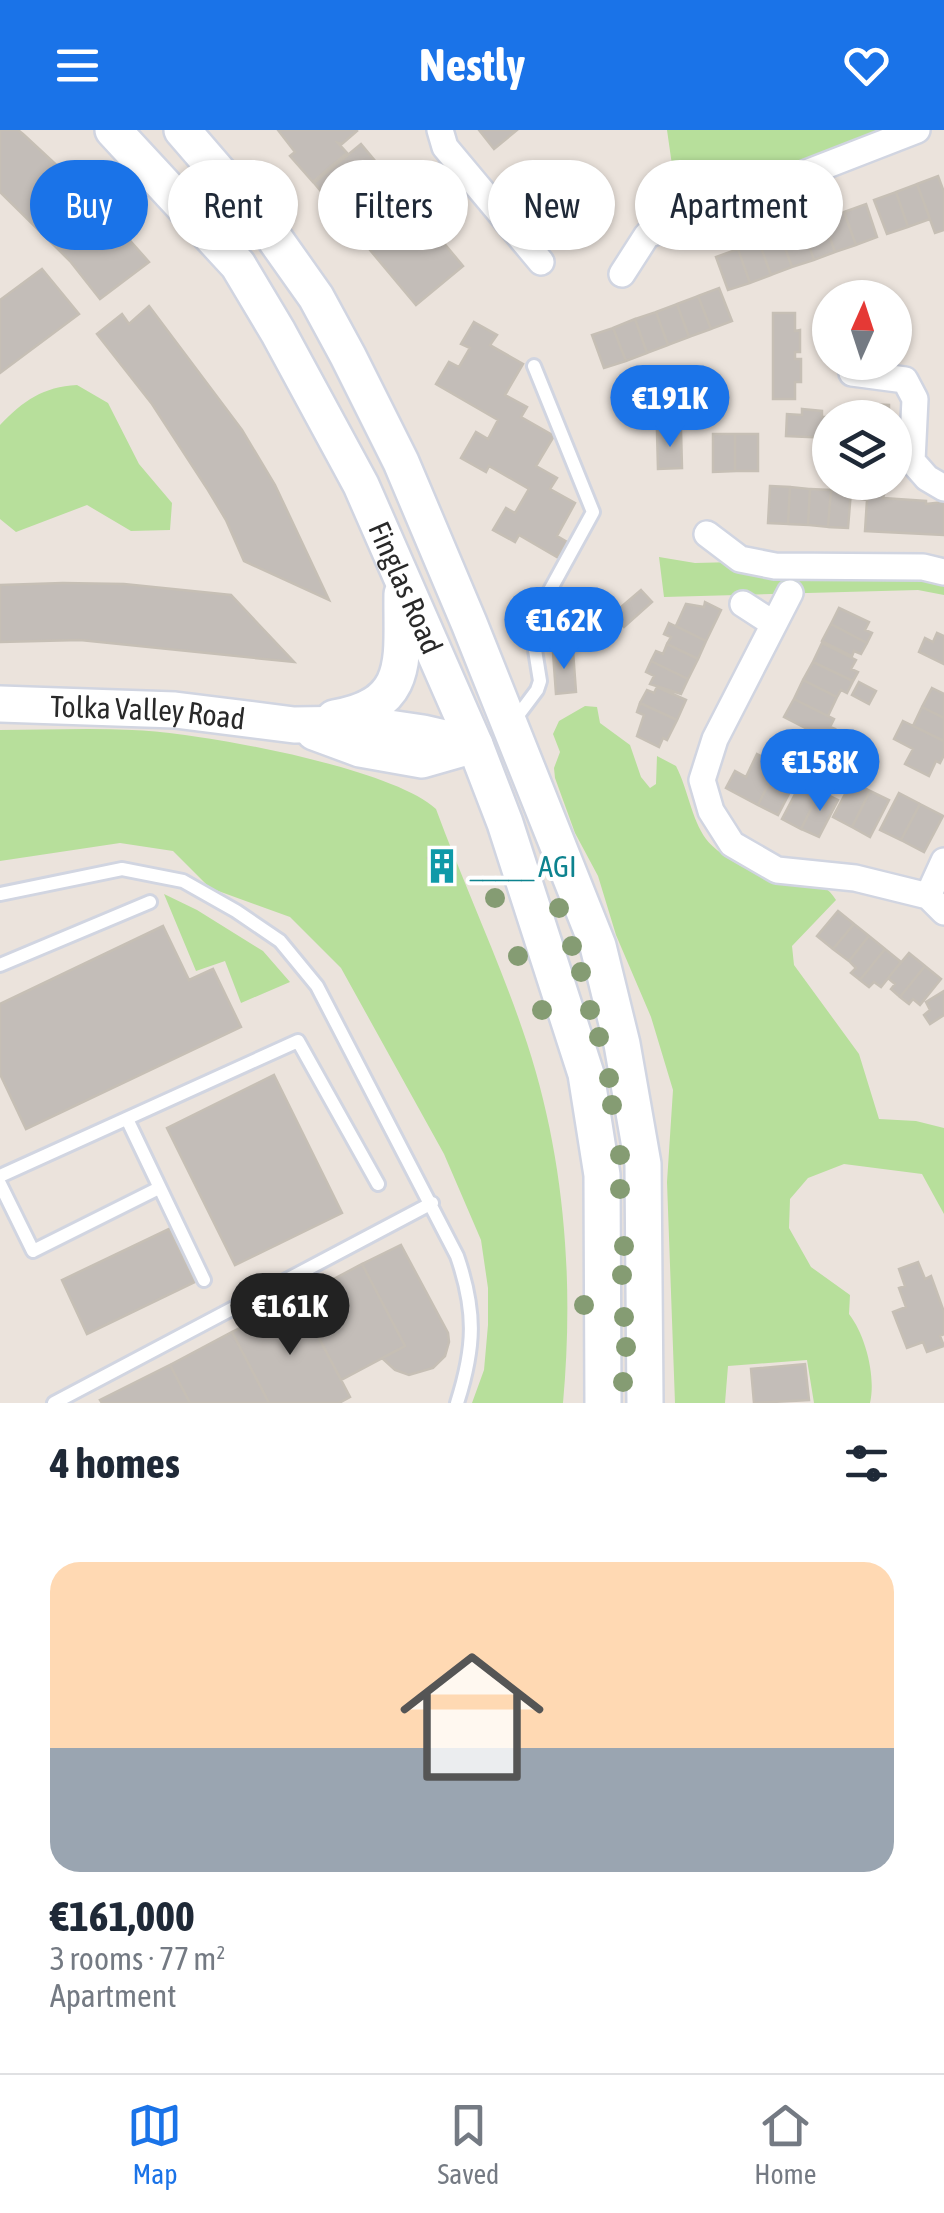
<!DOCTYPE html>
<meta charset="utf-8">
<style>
body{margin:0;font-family:"Asap Condensed",sans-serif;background:#f2f2f3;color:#1f2937;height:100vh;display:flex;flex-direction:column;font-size:38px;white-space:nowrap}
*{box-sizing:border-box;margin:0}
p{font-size:32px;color:#747a83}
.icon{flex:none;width:55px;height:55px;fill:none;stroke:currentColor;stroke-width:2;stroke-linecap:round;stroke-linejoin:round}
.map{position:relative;height:1273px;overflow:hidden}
.details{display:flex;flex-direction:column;background:#fff;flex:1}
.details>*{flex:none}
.banner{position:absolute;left:30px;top:30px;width:885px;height:90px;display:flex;gap:20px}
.needle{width:65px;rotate:3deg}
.controls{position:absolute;left:812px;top:150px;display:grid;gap:20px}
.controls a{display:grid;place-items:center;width:100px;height:100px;border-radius:50%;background:#fff;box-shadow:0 2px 8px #0004;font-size:50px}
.price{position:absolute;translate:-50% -85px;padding:0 22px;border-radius:35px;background:#1a73e8;color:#fff;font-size:32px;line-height:65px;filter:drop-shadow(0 2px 5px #0008)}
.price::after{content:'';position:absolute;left:50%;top:60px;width:30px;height:22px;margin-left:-15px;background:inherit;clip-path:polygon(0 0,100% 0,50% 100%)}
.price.selected{background:#222;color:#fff}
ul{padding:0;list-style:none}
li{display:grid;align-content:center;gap:20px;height:530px;padding:0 50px}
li+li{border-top:2px solid #e0e1e3}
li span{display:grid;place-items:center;height:310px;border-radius:30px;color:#555}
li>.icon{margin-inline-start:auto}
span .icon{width:180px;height:180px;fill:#fffc;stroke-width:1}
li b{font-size:42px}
h2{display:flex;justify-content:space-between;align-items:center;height:120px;padding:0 50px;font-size:42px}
.pill{padding:0 35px;border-radius:45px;background:#fff;box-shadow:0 2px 8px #0004;font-size:35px;line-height:90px}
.pill.selected{background:#1a73e8;color:#fff}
header{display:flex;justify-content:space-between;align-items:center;height:130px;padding:0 50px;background:#1a73e8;color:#fff;font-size:45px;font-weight:700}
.dock{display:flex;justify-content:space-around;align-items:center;height:140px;border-top:2px solid #e0e1e3;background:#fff;font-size:28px;color:#747a83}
.dock a{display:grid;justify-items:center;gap:5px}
.dock .selected{color:#1a73e8}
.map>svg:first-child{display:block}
</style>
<header><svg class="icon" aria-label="menu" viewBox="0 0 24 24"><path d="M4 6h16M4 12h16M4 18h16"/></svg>Nestly<svg class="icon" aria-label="heart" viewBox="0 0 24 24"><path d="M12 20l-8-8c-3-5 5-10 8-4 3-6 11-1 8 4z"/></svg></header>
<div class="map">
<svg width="944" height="1273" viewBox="0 0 944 1273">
<rect width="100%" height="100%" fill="#ebe3dc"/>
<!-- green -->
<path fill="#b7df9b" d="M667,0H886L697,69L676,63Z
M77,255L108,273L139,334L172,373L170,400L131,401L87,375L16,402L0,389V295C24,270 43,257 77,255Z
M659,427L695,433L735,432L944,448V465L918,460L664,467Z
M585,576L597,577L600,593L630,615L641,647L650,658L656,654L657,626L676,636C688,659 691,688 706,709C720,727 751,743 773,748C798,754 821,745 836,770L792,816L794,835L859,924L879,989L916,991L944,998V1084L922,1044L844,1034L808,1048L790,1069L789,1098L811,1137L850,1165L849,1184C866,1206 876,1247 870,1273H814L807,1230L728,1236L725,1273H675L667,1052L673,960L651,887L616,805L598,746L575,703L555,648L554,638L560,622L553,604L559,591Z
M0,600C44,600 88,598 132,600C197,602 391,637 436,679C465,758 501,834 527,913C565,1029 574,1152 563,1273H472L484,1240L488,1195V1158L481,1110L444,1024L341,838L290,787L210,758L173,721L120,713L0,731Z
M164,764L197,780L263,821L290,852L241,873L225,831L196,841Z"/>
<!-- building -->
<path fill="#c3bdb8" stroke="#c6bfb5" stroke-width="2.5" d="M0,0H18L23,4L93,69L149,132L100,169L70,131L0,62Z
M278,0H356L357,1L342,14L338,13L347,23L313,52L290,26L295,22Z
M479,0H517L494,19Z
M361,14L463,136L416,175L314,53Z
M938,46L944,62V100L935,103L917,54Z
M917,54L930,89L908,97L896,62Z
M896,62L908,97L887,104L874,70Z
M866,74L877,107L856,115L844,82Z
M844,82L856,115L835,122L823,89Z
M823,89L835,122L814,130L802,96Z
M802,96L814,130L792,137L780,104Z
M780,104L792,137L771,145L759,112Z
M759,112L771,145L750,153L738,119Z
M738,119L750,153L728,160L716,127Z
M42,139L79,184L0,243V170Z
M719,158L732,191L711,199L698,166Z
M698,166L711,199L689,207L677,174Z
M677,174L689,207L668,215L656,182Z
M149,176L242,300L275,355L329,470L244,431L226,390L208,360L152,274L97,204L122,184L129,194Z
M656,182L668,215L647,223L635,189Z
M773,183H795V201L800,200V222H795V229H801V252H795V269H773Z
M635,189L647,223L626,231L613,198Z
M474,192L497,205L490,215L523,234L505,265L527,277L521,287L554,306L536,336L557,348L550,359L575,373L557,406L567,412L557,427L519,405L515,412L493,400L506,378L515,383L529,359L489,336L486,342L461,328L476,302L488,309L498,290L436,254L449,232L459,237L470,218L461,214Z
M613,198L626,231L604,238L592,205Z
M867,274L889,275V288H866Z
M802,279L822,281V287H831V283L853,284V288H830V308L786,306L787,284L802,285Z
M681,300L682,338L658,339L657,301Z
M713,304H735V341L713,342Z
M735,304H758V341H735Z
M862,352H888L883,368L926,371V374L944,372V405L865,401L867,370L861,369Z
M770,356L790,357L788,394L768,393Z
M790,357L810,359L808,395L788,394Z
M810,359L831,360L828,397L808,395Z
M831,360L851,361L848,398L828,397Z
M63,453L124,454L231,465L294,532L80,510L0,512V455Z
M641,460L652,472L624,497L613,484Z
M705,472L721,480L706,511L676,496L686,474L704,477Z
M839,478L869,492L865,500L872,503L867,513L831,494Z
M669,493L706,511L698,529L667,514L671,507L664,504Z
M831,494L867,513L861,524L854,521L852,526L822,511Z
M937,503L944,506V534L919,522L925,508L933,512Z
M822,513L856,530L851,539L858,542L853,551L813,532Z
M667,514L698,529L688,549L651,531L656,521L663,524Z
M573,521L576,562L556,564L553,522Z
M651,531L688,549L681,564L650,554L654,546L646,542Z
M813,532L853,551L847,563L841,560L837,567L803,550Z
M803,550L837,567L828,586L794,569Z
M859,552L876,561L869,574L852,565Z
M657,557L686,570L677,590L640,573L647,560L654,563Z
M932,558L944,564V588L922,577Z
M794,569L834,589L830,597L835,599L829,610L784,587Z
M640,573L677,590L667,610L663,608L659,617L637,606L644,585L637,582Z
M922,577L944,588V611L913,596Z
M903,591L944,611V625L940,633L936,631L929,646L905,634L913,619L894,609Z
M757,624L778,635L758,675L726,658L735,641L746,647Z
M778,635L798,646L778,685L758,675Z
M802,651L820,661L801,699L782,689Z
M852,651L870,661L852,697L833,687Z
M820,661L838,670L819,707L801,699Z
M870,661L889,670L870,707L852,697Z
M899,663L920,674L901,710L880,700Z
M920,674L943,686L924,722L901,710Z
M448,721L456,744L437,751L428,728Z
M838,781L854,794L833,819L817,806Z
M854,794L869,806L849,831L833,819Z
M163,796L189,850L213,839L241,897L26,999L0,944V874Z
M869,806L885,819L860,850L851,843L856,838L849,831Z
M885,819L901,832L881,857L874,852L869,857L860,850Z
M909,823L925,836L900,867L891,859L895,854L888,848Z
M925,836L941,849L920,875L913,869L909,874L900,867Z
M944,861V885L930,894L924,885L930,880L926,872Z
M274,945L342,1083L235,1135L167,998Z
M169,1099L195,1152L87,1204L62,1150Z
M401,1115L448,1203L449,1212L445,1226L433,1238L409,1245L395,1240L382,1228L405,1216L362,1134Z
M918,1132L925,1149L931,1146L944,1182V1204L940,1206L944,1216L927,1222L923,1212L907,1218L893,1182L906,1177L899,1158L905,1156L899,1139Z
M362,1134L405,1216L341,1250L298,1168Z
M298,1168L350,1267L339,1273H269L232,1202Z
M232,1202L269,1273H190L170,1235Z
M805,1234L809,1270L754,1273L751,1239Z
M170,1235L190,1273H102L100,1270Z"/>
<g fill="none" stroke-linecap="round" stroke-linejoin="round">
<defs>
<path id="service" d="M513,592L537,560L540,551L531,495L593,382L534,236
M0,764L122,739L183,751L236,781L280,811L317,856L457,1126C476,1181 475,1217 457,1273
M0,835L150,772
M127,989L204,1150
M0,1046L298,911L378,1054
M0,1054L33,1121L159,1058
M54,1273L432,1073"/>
<path id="minor" d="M440,0L445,17L541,132
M622,144L647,105L917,0
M852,243L905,250L915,269L912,331L927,348L944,358
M707,404L740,429L775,436L923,437L944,442
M790,463L715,609L702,650L711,681L732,714L777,740L855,748L928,766L944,782
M743,474L774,494
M928,766L944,731"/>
<g id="secondary">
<path id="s1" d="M113,0L238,135L278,202L361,355L475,615L505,693L586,944L602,1045L603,1273"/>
<path d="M182,0L270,102L316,167L348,226L401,332L469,493L598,816L622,914L643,1034L645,1273"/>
<path id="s2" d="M0,574L175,580L294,595L362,594L423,603L475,615"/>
<path d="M334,588C413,575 401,527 402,464"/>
<path d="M314,602L360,619L422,630L471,616"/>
</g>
</defs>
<!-- service casing -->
<use href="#service" stroke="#d1d5e1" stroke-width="18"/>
<!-- minor casing -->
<use href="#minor" stroke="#d1d5e1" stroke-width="30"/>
<!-- secondary casing -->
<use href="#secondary" stroke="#d1d5e1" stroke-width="40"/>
<!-- service -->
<use href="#service" stroke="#fff" stroke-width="12"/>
<!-- minor -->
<use href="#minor" stroke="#fff" stroke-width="25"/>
<!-- secondary -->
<use href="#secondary" stroke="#fff" stroke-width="35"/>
</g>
<!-- trees -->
<g fill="#859c73">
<circle cx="495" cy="768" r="10"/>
<circle cx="559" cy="778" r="10"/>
<circle cx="572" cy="816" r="10"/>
<circle cx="518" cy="826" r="10"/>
<circle cx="581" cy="842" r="10"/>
<circle cx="542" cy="880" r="10"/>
<circle cx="590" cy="880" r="10"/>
<circle cx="599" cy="907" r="10"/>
<circle cx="609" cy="948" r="10"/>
<circle cx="612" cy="975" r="10"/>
<circle cx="620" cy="1025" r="10"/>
<circle cx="620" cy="1059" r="10"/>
<circle cx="624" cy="1116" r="10"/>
<circle cx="622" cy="1145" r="10"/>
<circle cx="584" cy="1175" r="10"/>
<circle cx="624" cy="1187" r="10"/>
<circle cx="626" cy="1217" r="10"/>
<circle cx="623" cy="1252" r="10"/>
</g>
<!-- icons -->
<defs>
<symbol id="building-bare" viewBox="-9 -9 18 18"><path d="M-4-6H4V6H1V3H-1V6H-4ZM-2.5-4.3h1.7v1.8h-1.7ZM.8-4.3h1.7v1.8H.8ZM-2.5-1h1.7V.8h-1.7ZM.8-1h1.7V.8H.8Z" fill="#0f9aa8" stroke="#fff" stroke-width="2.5" paint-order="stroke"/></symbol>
</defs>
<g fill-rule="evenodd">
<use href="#building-bare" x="417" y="711" width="50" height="50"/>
</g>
<g text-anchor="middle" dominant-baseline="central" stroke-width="8" stroke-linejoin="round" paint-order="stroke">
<!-- street labels -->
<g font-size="30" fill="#292929" stroke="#fff">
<text stroke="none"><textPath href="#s1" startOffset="548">Finglas Road</textPath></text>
<text stroke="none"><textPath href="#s2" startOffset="148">Tolka Valley Road</textPath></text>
</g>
<!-- culture labels -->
<g font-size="30" fill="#0d838f" stroke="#fff" text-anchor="start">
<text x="470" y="736">_____ AGI</text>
</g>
</g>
</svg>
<div class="controls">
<a><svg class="needle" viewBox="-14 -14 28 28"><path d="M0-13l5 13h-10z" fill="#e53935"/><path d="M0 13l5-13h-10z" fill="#747a83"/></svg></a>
<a><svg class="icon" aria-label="layers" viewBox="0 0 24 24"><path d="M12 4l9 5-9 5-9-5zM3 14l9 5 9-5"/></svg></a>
</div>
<b class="price" style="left:670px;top:320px">€191K</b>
<b class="price" style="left:564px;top:542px">€162K</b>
<b class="price" style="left:820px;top:684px">€158K</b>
<b class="price selected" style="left:290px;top:1228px">€161K</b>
<div class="banner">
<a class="pill selected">Buy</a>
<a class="pill">Rent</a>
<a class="pill">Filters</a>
<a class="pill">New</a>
<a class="pill">Apartment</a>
</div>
</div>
<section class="details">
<h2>4 homes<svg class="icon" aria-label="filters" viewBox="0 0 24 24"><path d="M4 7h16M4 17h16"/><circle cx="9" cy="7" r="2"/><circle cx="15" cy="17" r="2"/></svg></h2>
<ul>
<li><span style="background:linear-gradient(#ffd9b3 60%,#9aa5b1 0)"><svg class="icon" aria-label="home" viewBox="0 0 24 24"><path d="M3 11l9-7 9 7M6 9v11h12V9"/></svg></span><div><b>€161,000</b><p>3 rooms · 77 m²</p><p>Apartment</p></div></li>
</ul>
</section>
<nav class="dock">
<a class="selected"><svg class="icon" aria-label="map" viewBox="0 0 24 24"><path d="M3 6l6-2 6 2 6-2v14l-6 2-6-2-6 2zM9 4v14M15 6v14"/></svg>Map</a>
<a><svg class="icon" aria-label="saved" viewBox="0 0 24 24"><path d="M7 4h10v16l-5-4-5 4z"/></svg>Saved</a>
<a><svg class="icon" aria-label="home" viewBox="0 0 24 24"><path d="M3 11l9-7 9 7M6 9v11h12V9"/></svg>Home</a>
</nav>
